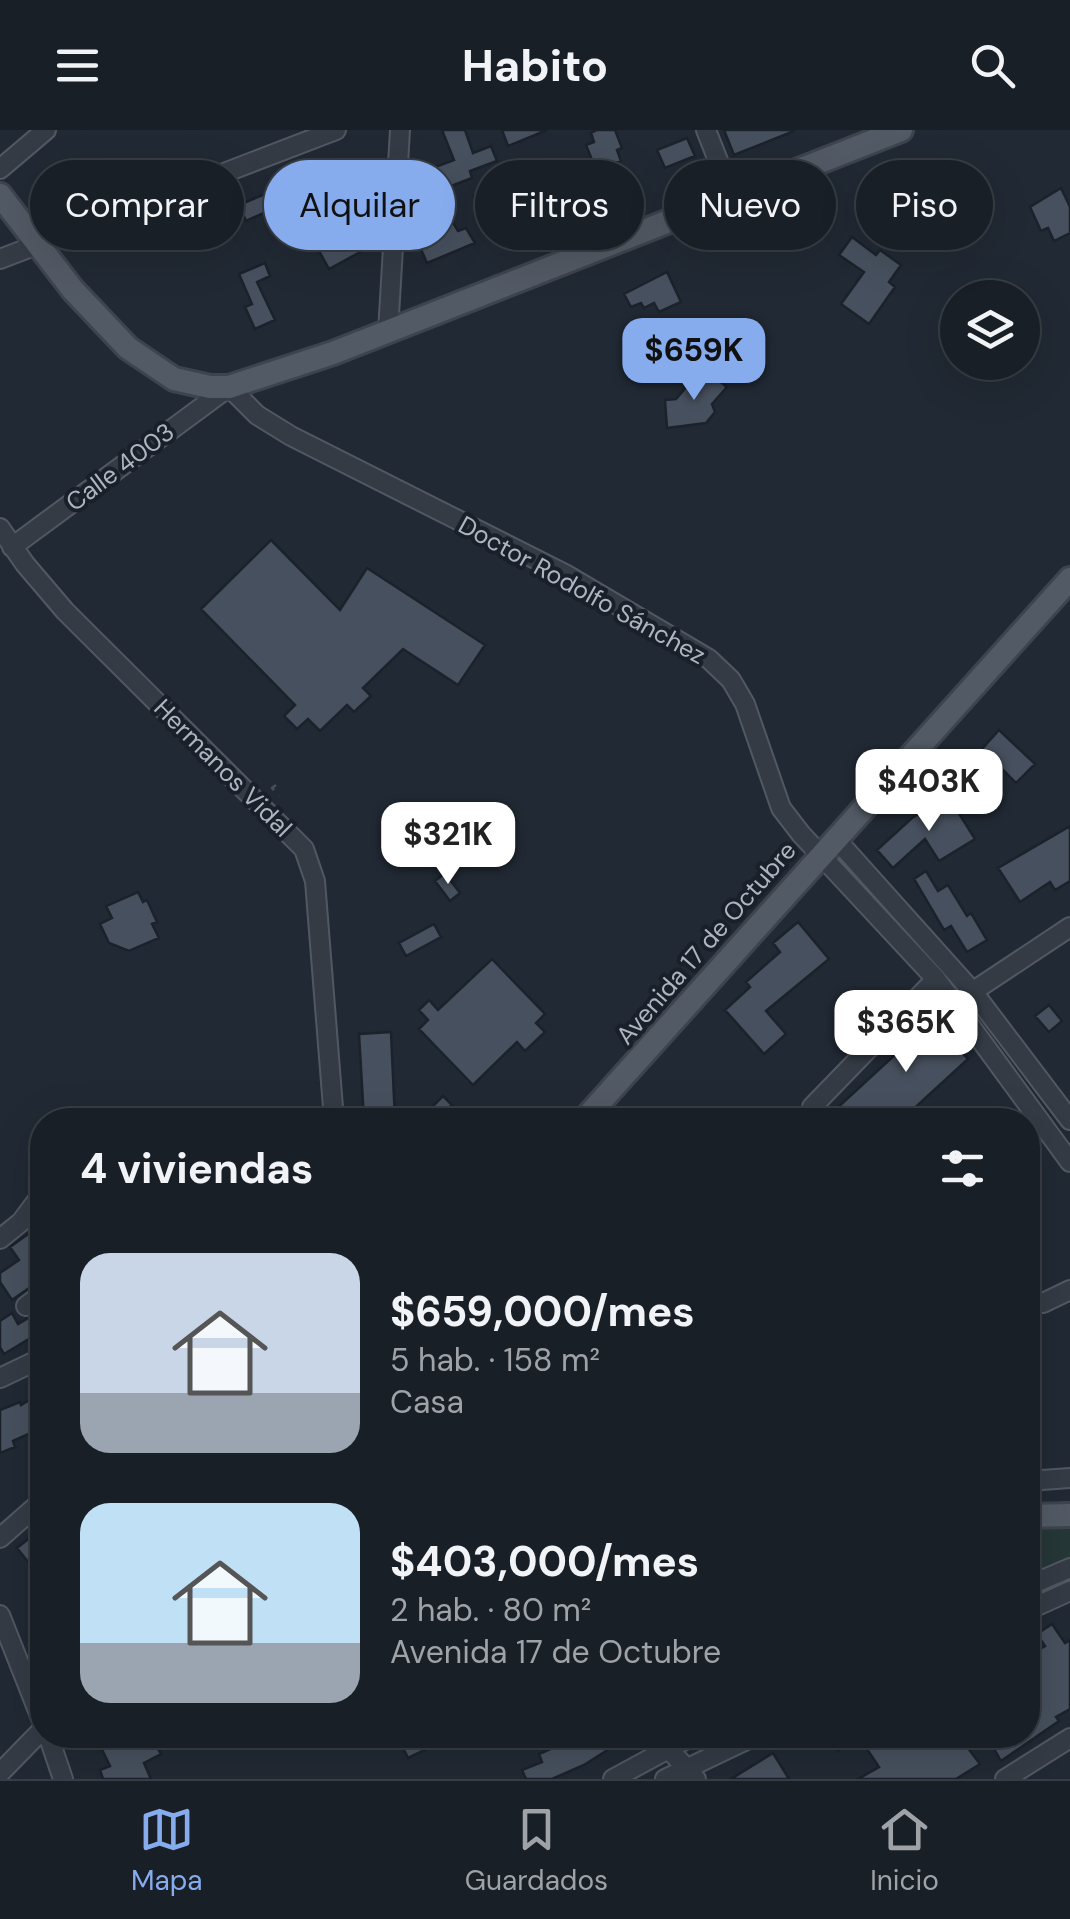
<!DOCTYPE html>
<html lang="es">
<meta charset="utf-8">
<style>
body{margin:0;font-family:"DM Sans",sans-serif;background:#262c33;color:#f1f3f6;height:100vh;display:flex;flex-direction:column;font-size:38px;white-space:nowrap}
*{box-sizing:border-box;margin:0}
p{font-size:32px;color:#9fa2a7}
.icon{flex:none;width:55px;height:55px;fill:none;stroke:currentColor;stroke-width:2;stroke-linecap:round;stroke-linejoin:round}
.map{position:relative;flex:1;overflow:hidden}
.sheet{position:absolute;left:30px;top:978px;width:1010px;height:640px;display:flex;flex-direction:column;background:#191f27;border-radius:40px;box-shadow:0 10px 40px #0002,0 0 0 2px #373d44}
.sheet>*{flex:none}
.hud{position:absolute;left:30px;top:30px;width:1010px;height:90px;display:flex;gap:20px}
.tools{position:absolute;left:940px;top:150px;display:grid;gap:20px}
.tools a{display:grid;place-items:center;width:100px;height:100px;border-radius:50%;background:#191f27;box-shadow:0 10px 40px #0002,0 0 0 2px #373d44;font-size:50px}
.price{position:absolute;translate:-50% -85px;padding:0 22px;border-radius:20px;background:#fff;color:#222;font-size:32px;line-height:65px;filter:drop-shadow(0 2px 5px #0008)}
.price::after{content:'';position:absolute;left:50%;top:60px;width:30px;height:22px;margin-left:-15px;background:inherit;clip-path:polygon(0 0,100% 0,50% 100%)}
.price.selected{background:#87acee;color:#111}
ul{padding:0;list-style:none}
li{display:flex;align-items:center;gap:30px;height:250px;padding:0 50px}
li span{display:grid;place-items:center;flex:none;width:280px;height:200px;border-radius:30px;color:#555}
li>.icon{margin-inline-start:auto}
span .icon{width:120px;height:120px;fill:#fffc;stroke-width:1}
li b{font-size:42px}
h2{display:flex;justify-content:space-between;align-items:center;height:120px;padding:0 50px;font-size:42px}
.tag{padding:0 35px;border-radius:45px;background:#191f27;box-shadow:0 10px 40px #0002,0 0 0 2px #373d44;font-size:35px;line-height:90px}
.tag.selected{background:#87acee;color:#111}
header{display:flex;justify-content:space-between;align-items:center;height:130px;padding:0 50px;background:#191f27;font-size:45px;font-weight:700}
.tab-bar{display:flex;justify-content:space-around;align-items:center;height:140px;border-top:2px solid #373d44;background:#191f27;font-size:28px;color:#9fa2a7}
.tab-bar a{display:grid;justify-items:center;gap:5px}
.tab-bar .selected{color:#87acee}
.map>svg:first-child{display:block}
</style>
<header><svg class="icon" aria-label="menu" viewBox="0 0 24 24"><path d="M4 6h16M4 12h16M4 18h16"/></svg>Habito<svg class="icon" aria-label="search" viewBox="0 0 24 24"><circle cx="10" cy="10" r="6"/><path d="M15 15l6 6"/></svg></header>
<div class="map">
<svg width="1070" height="1649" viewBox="0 0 1070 1649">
<rect width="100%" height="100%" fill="#212934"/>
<!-- green -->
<path fill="#263737" d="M1070,1397V1431L1028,1449V1399Z"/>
<!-- building -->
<path fill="#47505e" stroke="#1c222b" stroke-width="2.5" d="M442,0H465L473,23L491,16L497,31L470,41L472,48L438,61L430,39L454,30Z
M502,0H547L508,16Z
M597,0H615L622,18L617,20L621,31L614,33L619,48L602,55L586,15L594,12L591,3Z
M724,0H794V1L734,25Z
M687,8L695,26L665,38L657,20Z
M124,30L128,43L84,55L81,41Z
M316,49L324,67L294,80L286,61Z
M492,58L502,81L512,78L520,100L492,109L474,66Z
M1061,58L1070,77V103L1054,111L1048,98L1041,101L1030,77Z
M270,62L277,77L246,91L239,75Z
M446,62L453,75L445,79L458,101L466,98L475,113L427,133L420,117L429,113L422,101L428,97L422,86L428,83L423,74Z
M354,100L364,120L329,139L318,119Z
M852,107L876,125L880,120L901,135L889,152L895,157L869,194L841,174L864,142L839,125Z
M265,133L270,146L257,152L275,190L255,199L245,177L252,174L239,144Z
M667,142L681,172L659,182L654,173L644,178L641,173L631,177L624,164Z
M707,241L727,257L712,274L715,282L706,293L667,298L665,270L676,269L688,255L692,258Z
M271,410L340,480L367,438L485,515L458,555L403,519L363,558L371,566L354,582L347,575L320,601L308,589L297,599L284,586L295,575L201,479Z
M999,600L1035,634L1016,653L982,619Z
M948,666L975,709L939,731L925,709L893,738L877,720L912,688Z
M1070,696V751L1055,760L1050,752L1020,772L998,738Z
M926,741L938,761L948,755L967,786L971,783L987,810L967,822L951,796L944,800L914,749Z
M445,743L460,763L450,771L435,751Z
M138,762L143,772L147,770L157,792L152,794L159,808L129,821L109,813L100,794L112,788L106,776Z
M798,792L829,829L766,881L786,904L764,924L725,880L750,857L746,852L780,822L773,813Z
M434,794L441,807L406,826L399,813Z
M492,829L545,884L536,893L545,902L525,921L517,912L473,955L419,899L428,890L419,880L429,870L438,880Z
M1049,875L1062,891L1049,902L1035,886Z
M925,882L968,929L909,983L915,990H846L836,979L897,923L890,915Z
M391,902L395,990H364L359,904Z
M443,966L452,975L436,990H419Z
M42,1094V1149L12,1170L0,1152V1143L19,1130L10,1117Z
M42,1180V1201L4,1224L0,1217V1191L12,1183L18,1194Z
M42,1262V1298L13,1311L15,1317L0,1323V1280L20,1272L21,1275Z
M42,1398V1422L29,1433L17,1418Z
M1052,1494L1065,1513L1070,1510V1579L1056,1587L1059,1591L1001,1631L986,1605H1028V1526L1045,1516L1037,1504Z
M95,1605H150L161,1624L144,1633L151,1649H103L100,1640L110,1636Z
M409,1605H425L431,1617L408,1628L399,1609Z
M582,1605H631L584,1635L552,1649H526L522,1640L542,1632L539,1624Z
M828,1605H958L980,1634L956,1649H858L879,1637L859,1607L838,1621Z
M773,1623L789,1649H731Z"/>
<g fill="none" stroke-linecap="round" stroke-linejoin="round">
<defs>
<path id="minor" d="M706,0L732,66
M0,39L46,0
M0,129L336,0
M388,202L400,0
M0,398L25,434L65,481L304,719L315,751L334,990
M12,417L229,257L257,285L291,306L565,444L709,529L731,550L745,574L781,678L801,704L936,849L1070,1032
M835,708L973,862L1070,990
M966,866L1070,797
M812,977L936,849
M0,1109L21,1092L42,1064
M1028,1173H1043L1070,1160
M26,1176L42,1164
M0,1248L42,1228
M1028,1351L1070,1348
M0,1408L42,1371
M1028,1456L1070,1438
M1028,1480L1070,1461
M0,1485L42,1591
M48,1605L63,1649
M656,1605L696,1649
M0,1643L42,1600
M613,1649L694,1605
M665,1649L757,1605
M1005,1649L1070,1608"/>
<path id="major" d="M0,65L73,160L128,218L174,249L210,257H229L333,223L901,0
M584,990L1070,449
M1028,1386L1070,1385"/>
</defs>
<!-- minor casing -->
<use href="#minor" stroke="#525863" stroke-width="22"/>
<!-- major casing -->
<use href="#major" stroke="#3e444e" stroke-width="28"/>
<!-- path -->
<path stroke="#425255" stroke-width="2.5" stroke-dasharray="8 8" stroke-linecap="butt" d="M276,655L272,658L280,666"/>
<!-- minor -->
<use href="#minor" stroke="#343b45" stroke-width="18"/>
<!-- major -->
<use href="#major" stroke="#525a65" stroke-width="22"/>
</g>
<g text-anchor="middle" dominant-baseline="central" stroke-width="8" stroke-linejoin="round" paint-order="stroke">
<!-- street labels -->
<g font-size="25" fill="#aeb5c2" stroke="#1a2029">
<text transform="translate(120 337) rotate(-37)">Calle 4003</text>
<text transform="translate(582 460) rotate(29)">Doctor Rodolfo Sánchez</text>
<text transform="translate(223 638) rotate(45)">Hermanos Vidal</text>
<text transform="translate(706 813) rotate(-49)">Avenida 17 de Octubre</text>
</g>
</g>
</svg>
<div class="tools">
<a><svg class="icon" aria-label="layers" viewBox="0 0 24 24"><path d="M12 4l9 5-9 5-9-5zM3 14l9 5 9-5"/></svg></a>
</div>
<b class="price selected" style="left:694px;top:273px">$659K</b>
<b class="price" style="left:929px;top:704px">$403K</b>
<b class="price" style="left:448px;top:757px">$321K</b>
<b class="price" style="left:906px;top:945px">$365K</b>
<div class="hud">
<a class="tag">Comprar</a>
<a class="tag selected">Alquilar</a>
<a class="tag">Filtros</a>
<a class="tag">Nuevo</a>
<a class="tag">Piso</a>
</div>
<section class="sheet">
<h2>4 viviendas<svg class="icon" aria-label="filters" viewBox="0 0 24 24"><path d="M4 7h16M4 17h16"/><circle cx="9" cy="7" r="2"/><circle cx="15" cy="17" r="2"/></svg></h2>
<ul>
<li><span style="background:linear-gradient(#c9d6e8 70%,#9aa5b1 0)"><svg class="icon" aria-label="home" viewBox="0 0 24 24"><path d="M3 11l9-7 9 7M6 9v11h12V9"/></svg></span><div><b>$659,000/mes</b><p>5 hab. · 158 m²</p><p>Casa</p></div></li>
<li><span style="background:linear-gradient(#bfe0f5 70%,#9aa5b1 0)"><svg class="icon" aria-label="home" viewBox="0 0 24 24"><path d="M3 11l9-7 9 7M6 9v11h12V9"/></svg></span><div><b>$403,000/mes</b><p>2 hab. · 80 m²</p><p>Avenida 17 de Octubre</p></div></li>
</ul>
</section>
</div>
<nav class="tab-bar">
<a class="selected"><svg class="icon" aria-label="map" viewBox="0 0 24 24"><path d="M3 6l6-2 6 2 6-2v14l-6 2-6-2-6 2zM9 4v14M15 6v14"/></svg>Mapa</a>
<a><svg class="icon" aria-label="saved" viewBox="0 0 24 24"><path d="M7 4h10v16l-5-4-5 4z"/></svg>Guardados</a>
<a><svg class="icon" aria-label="home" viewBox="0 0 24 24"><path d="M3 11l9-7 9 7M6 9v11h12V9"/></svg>Inicio</a>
</nav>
